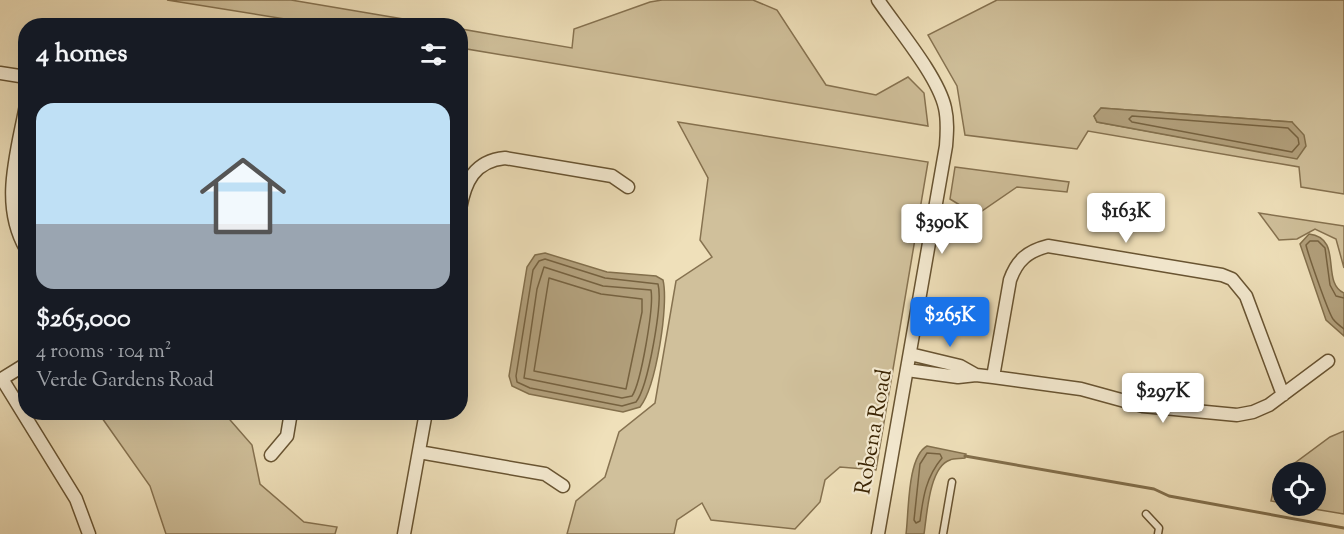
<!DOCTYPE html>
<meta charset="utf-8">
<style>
body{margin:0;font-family:"Sorts Mill Goudy",serif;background:#20242c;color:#f1f3f6;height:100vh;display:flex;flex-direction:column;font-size:22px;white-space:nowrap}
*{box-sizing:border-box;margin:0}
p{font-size:20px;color:#9ea1a6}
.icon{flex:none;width:33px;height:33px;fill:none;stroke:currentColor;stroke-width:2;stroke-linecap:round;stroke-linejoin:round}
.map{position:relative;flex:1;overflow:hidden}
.panel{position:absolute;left:18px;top:18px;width:450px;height:402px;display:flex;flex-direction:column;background:#171b24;border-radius:24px;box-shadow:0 6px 24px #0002}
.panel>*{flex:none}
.buttons{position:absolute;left:1272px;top:462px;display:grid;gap:12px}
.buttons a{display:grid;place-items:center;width:54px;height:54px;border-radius:50%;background:#171b24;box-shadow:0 6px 24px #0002;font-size:30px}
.price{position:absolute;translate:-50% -51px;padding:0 14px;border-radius:6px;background:#fff;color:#222;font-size:20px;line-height:39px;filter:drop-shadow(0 2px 3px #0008)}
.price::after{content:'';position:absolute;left:50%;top:36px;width:18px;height:14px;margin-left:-9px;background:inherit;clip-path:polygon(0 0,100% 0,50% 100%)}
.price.on{background:#1a73e8;color:#fff}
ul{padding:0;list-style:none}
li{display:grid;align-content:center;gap:12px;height:318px;padding:0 18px}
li+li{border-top:2px solid #363941}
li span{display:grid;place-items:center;height:186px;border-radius:18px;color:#555}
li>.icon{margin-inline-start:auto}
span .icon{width:108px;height:108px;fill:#fffc;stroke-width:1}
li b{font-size:26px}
h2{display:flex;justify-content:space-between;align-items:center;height:72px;padding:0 18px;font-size:26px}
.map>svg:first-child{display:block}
</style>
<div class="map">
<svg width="1344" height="534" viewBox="0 0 1344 534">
<rect width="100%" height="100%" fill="#efe0ba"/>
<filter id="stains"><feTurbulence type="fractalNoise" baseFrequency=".00333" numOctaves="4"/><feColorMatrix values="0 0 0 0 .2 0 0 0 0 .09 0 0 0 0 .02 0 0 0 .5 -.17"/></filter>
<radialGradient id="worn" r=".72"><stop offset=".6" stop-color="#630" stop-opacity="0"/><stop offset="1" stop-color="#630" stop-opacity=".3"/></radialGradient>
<!-- green -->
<path fill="#d0c09b" stroke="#867250" stroke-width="1.5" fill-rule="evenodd" d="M167,0H291L439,25H322Z
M662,0H753L777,10L826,85L876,95L908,77L924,93L928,126L461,48V29L572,48L574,29L650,2Z
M997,0H1344V194L1301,187L1299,167L1088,131L1077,149L965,135L957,86L928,35ZM1101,108L1292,122L1297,158L1097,122L1094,116Z
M678,122L928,162L876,470L840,467L825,480L820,502L795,529L711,520L702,503L677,520L674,534H567L576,501L605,477L619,432L655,403L676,281L712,257L700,240L708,178Z
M955,167L1069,182L1067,192L1017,187L976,215L950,199Z
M1259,213L1344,226V268L1336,239L1315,229L1297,239L1279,240Z
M107,412L224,413L252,445L260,484L304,522L337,527L335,534H166L150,486L102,418Z
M1344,431V514L1296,506H1316V472H1282V503L1271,501L1276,477L1330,437Z"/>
<!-- water -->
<path fill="#b2a07c" stroke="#826f4c" stroke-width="1.5" d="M1101,108L1292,122L1304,135L1306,146L1297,159L1097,122L1094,116Z
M1309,234C1344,238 1320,282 1344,293V336L1326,320L1300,244Z
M545,253L607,272L656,276L663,280C669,305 656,387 640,407L623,412L529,394L512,386L509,376L527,267L535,255Z
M927,446L966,454L965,458C961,459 954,458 950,460C929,467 927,515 924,534H906C909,512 907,457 927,446Z"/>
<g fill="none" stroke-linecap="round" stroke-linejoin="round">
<!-- shore -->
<path stroke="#766240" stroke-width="1.5" d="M1132,116L1288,128L1298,138L1299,144L1292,152L1132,122L1129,119Z
M545,259L605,278L658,284C663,303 648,387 636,402L622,406L530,388L517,382L516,376L533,270L539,261Z
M544,267L603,286L651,290C654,307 641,383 632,396L622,398L524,378L537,289Z
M549,278L601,294L642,299V312L626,389L534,371Z
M1344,298L1336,296L1330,285L1325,248L1318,241H1310L1306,245C1308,254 1328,312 1333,319C1336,323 1340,326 1344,329
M927,453L940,454L942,458C926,477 923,497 920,521L916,523L914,520L920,464Z"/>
<!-- stream -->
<path stroke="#826f4c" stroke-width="3" d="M965,456L1154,489L1169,496L1344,528"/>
<defs>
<path id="lane" d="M1146,514L1159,528L1158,534
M943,534L952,482"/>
<path id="street" d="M878,0C897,28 938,76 945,108C948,121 947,133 946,146L878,534
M0,73L26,77
M26,105C17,154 0,204 26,249
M460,209C465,182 474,161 505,158L612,176L628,187
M910,354L960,366L976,375
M907,370L958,377L976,375L993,377L1081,389L1143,406L1237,415L1253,412L1269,405L1328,361
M993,377L1010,280C1017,260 1028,251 1048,246L1222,275L1232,279L1246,296L1283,395
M2,379L76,499L89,534
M0,380L26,364
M419,452L545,474L563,486
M271,455L287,436L291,412
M404,534L426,412"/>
</defs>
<!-- lane casing -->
<use href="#lane" stroke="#685432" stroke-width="9"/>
<!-- street casing -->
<use href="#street" stroke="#685432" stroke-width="15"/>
<!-- lane -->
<use href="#lane" stroke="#f5ebd2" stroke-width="6"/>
<!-- street -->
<use href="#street" stroke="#f5ebd2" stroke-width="12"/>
</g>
<g text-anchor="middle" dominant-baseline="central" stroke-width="4.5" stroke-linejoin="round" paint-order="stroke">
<!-- street labels -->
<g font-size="22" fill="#3b2504" stroke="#f5ebd2">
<text transform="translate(875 432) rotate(-80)">Robena Road</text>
</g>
</g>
<rect width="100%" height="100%" filter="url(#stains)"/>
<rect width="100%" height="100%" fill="url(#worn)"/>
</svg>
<div class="buttons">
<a><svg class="icon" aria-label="locate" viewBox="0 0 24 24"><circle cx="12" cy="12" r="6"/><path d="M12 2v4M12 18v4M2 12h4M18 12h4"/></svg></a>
</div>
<b class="price" style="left:1126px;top:244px">$163K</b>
<b class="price" style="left:942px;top:255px">$390K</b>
<b class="price on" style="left:950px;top:348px">$265K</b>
<b class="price" style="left:1163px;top:424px">$297K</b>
<section class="panel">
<h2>4 homes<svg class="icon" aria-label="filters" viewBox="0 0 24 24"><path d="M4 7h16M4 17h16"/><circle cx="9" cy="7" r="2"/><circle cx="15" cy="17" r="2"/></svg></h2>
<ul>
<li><span style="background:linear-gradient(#bfe0f5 65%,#9aa5b1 0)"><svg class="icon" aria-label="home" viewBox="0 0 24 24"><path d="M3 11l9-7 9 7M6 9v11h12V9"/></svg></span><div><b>$265,000</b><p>4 rooms · 104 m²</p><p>Verde Gardens Road</p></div></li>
</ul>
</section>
</div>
